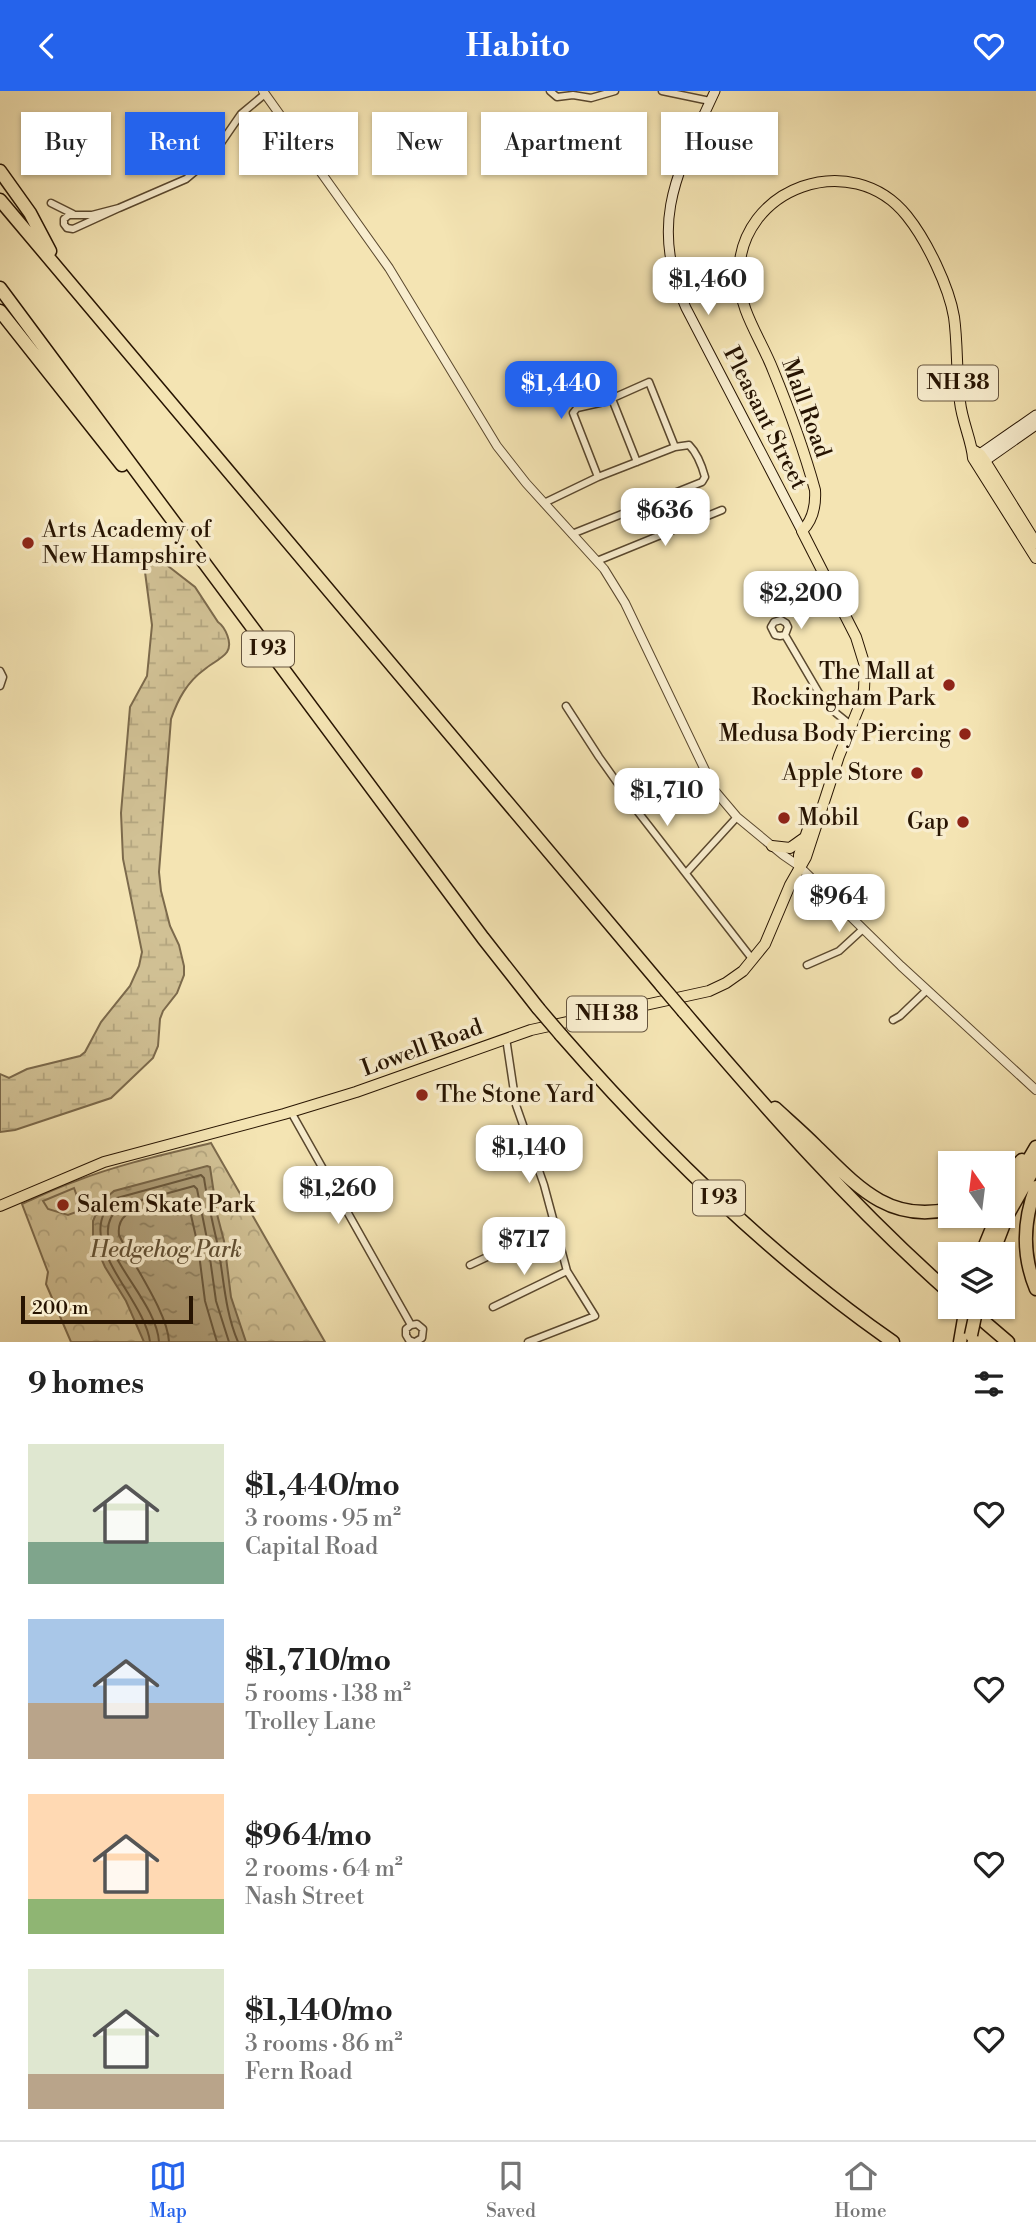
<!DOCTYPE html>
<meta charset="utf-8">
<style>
body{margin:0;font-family:"Libre Bodoni",serif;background:#f6f6f6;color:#222;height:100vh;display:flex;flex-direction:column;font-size:26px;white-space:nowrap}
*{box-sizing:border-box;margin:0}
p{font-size:23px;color:#767676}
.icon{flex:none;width:38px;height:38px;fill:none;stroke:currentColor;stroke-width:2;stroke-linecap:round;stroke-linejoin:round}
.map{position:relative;height:1251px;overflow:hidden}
.panel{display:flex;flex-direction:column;background:#fff;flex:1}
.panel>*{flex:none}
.top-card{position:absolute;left:21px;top:21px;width:994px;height:63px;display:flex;gap:14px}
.needle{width:46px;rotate:346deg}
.buttons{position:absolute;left:938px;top:1060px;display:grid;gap:14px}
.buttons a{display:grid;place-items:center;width:77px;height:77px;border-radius:0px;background:#fff;box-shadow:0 2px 5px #0004;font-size:35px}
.scale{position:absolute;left:21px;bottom:18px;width:172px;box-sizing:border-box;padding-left:7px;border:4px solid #271402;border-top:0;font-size:19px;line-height:24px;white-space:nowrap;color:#271402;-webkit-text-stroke:5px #f8edce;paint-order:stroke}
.price{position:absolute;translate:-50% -60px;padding:0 16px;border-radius:14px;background:#fff;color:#222;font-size:23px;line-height:46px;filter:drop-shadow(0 2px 4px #0008)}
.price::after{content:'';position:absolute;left:50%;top:42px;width:21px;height:16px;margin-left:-10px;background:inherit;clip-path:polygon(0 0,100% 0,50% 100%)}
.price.on{background:#2563eb;color:#fff}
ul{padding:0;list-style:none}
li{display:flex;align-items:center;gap:21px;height:175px;padding:0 28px}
li span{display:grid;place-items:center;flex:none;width:196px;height:140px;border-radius:0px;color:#555}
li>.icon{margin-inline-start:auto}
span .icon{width:84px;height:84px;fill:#fffc;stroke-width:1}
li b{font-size:30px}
h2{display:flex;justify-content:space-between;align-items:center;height:84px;padding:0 28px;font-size:30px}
.chip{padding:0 24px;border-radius:0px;background:#fff;box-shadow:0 2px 5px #0004;font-size:24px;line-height:63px}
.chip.on{background:#2563eb;color:#fff}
header{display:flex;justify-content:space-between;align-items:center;height:91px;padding:0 28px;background:#2563eb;color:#fff;font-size:32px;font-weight:800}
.tab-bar{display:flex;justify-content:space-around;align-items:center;height:98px;border-top:2px solid #e0e0e0;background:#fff;font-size:19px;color:#767676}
.tab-bar a{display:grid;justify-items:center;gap:4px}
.tab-bar .on{color:#2563eb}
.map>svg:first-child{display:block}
</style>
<header><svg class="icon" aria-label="back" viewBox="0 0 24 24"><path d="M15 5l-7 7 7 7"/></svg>Habito<svg class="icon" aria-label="heart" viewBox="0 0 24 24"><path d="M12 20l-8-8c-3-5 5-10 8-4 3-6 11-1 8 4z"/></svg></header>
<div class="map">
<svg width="1036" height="1251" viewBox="0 0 1036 1251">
<defs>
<pattern id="wetland-marsh" width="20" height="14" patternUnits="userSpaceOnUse" patternTransform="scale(1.75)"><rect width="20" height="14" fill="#d1c195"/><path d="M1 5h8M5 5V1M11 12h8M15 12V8" fill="none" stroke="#b3a57f"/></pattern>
<pattern id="park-crowns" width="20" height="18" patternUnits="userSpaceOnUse" patternTransform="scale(1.75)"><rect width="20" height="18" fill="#d1c195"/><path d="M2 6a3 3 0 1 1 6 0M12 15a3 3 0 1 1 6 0" fill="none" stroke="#b3a57f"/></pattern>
<pattern id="water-ripples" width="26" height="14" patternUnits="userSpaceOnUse" patternTransform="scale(1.75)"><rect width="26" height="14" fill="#ae9d77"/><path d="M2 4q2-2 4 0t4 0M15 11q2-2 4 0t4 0" fill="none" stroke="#8e7f5f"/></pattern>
</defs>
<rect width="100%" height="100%" fill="#f4e4b3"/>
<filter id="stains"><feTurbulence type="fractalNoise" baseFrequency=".00286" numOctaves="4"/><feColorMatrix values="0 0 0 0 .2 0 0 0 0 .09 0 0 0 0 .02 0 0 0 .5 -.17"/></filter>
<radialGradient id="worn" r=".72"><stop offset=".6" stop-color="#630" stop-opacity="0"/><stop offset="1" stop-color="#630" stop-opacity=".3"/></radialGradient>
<!-- wetland -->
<path fill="url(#wetland-marsh)" stroke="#7c6a4c" stroke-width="2" d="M159,468L195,496L218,531C225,536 233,552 227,561C223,567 211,573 205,578C187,591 178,608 171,628L159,781L161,800L170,835L179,854L184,875V884L177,902L163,920L160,928L158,955L153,967L111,1007L15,1039L0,1041V983L9,987L27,978L80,965L85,961L101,931L130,895L139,875L142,861L123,768L121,722L130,616L147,585L152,534L145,481L148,471Z"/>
<!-- park -->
<path fill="url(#park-crowns)" stroke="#7c6a4c" stroke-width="2" d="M211,1052L325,1251H71L46,1193L48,1181L22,1113C40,1105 58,1096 76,1090C120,1073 166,1063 211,1052Z"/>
<!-- pitch -->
<path fill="#d1c195" stroke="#7c6a4c" stroke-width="2" d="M74,1097L82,1119L68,1124L48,1118L43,1110Z"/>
<!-- water -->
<path fill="url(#water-ripples)" stroke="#786648" stroke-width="2" d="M207,1075L210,1076L217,1123L224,1150L231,1206L246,1251H144L126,1210L105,1176L93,1149V1130L101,1111L114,1100Z"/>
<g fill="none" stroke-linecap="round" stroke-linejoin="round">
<!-- shore -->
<path stroke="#6a583c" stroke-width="2" d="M150,1251C145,1206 67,1146 117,1107L201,1084L204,1087C207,1108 212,1129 217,1151C224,1185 224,1218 238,1251
M159,1251C157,1215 112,1175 108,1143C107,1131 112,1122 121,1115L194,1095L197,1098L208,1153L216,1210L229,1251
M169,1251C168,1222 132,1172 119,1144C118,1136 120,1129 126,1124L185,1108L188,1111L198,1155L205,1210L217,1251"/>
<defs>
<path id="minor" d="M550,0L557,6L573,4L591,7L615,0
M662,0L710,10
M51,112L73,123
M119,117L73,138L67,137L64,133V128L69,124H92L119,117L186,88L210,68L241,23L265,3
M612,308L637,371
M544,412L598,386L675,356L649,291L604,311L577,317L573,322L598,386
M572,443L702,391L705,386C702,375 697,362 689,354L675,356
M597,470L722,419
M785,544L780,545L775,544L771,536L774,531L781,529L786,532L788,536L785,544L826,614L852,635
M0,580L3,586L0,595
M566,615L599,666L638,721L753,869
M686,782L737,726
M807,874L839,860L863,838
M893,929L900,925L927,899
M506,947L516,1014L544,1094L567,1180L595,1225L528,1251
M291,1021L411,1234L417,1233L423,1238L422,1247L415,1251
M470,1174L555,1134
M493,1216L567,1180
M411,1234L406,1238V1244L409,1249L414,1251"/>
<path id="tertiary" d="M263,0L389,177L497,355L526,392L604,478L625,512L715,700L737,726L783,764L799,775L901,875L1036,999"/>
<path id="secondary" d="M715,0C679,78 647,131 686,217L802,440
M974,367L1036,324
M979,374L1036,334"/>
<path id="primary" d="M973,359L980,363L985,370L1036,452
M772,755L790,757L804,747
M799,775V764L811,729
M0,1115L104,1071L284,1023L356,1001L531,939L709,900L726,892L743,880L765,853L790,794L806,766L839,665L861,611L864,598L865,575L856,546L802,440C813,429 816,415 815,399C804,359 789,318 773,279C761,248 739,219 739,185C738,96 852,56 907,125C927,150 949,196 954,226C958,254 956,283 960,311C962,330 972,351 973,367L1036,467"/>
<path id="motorway" d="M0,80L30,122L50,160
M0,109L662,895
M0,197L483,847L538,917
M0,220L122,374
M684,921C768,1020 853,1116 950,1202
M561,944C658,1055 772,1167 893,1251
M775,1017C788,1029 802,1041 815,1054C855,1093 888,1133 950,1118
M1003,1089L1022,1069
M1036,1096C1023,1130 1022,1164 1036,1198
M1003,1113L1036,1056
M981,1164L997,1125
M992,1164L1007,1125L1036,1074
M967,1216L1008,1251
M960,1251L966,1216"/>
</defs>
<!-- minor casing -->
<use href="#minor" stroke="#5a482e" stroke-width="9"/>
<!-- tertiary casing -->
<use href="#tertiary" stroke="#5a482e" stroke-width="10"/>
<!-- secondary casing -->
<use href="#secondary" stroke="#271402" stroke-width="11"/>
<!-- primary casing -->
<use href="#primary" stroke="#271402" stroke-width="12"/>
<!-- motorway casing -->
<use href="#motorway" stroke="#271402" stroke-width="15"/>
<!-- minor -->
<use href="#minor" stroke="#f8edce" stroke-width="6"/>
<!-- tertiary -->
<use href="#tertiary" stroke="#f8edce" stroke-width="8"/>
<!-- secondary -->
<use href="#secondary" stroke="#f8edce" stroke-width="9"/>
<!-- primary -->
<use href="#primary" stroke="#f4e4b3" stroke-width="10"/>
<!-- motorway -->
<use href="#motorway" stroke="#f4e4b3" stroke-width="12"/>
<defs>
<path id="motorway-bridge" d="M662,895L684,921
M538,917L561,944
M971,1244L977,1216"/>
</defs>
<!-- motorway-bridge casing -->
<use href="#motorway-bridge" stroke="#271402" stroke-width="15" stroke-linecap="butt"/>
<!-- motorway-bridge -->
<use href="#motorway-bridge" stroke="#f4e4b3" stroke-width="12"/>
</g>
<!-- markers -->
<g fill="#8f2418" stroke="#f8edce" stroke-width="2.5">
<circle cx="28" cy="452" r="7"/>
<circle cx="949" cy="594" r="7"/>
<circle cx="965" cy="643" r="7"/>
<circle cx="917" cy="682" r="7"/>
<circle cx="784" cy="727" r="7"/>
<circle cx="963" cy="731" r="7"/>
<circle cx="422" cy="1004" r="7"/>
<circle cx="63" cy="1114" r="7"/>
</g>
<g text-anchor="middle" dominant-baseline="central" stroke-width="7" stroke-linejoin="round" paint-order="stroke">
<!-- shield labels -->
<g fill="#f8edce" stroke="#66553f" stroke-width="2">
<rect x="918" y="274.5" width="80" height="35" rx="5"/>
<rect x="242" y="540.5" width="52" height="35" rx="5"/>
<rect x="567" y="905.5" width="80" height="35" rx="5"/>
<rect x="693" y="1089.5" width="52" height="35" rx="5"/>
</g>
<g font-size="21" font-weight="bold" fill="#271402">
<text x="958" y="292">NH 38</text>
<text x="268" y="558">I 93</text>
<text x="607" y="923">NH 38</text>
<text x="719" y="1107">I 93</text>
</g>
<!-- street labels -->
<g font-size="23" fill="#271402" stroke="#f8edce">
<text transform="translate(806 317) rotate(70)">Mall Road</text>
<text transform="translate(765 327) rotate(63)">Pleasant Street</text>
<text transform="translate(422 957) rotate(-20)">Lowell Road</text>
</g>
<!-- poi labels -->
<g font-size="23" fill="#271402" stroke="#f8edce" text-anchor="start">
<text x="42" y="439">Arts Academy of<tspan x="42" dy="26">New Hampshire</tspan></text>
<text x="935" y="581" text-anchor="end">The Mall at<tspan x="935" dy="26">Rockingham Park</tspan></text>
<text x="951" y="643" text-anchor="end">Medusa Body Piercing</text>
<text x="903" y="682" text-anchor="end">Apple Store</text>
<text x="798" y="727">Mobil</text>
<text x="949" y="731" text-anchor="end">Gap</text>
<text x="436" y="1004">The Stone Yard</text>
<text x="77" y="1114">Salem Skate Park</text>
</g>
<!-- park labels -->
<g font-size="23" font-style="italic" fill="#625135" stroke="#f8edce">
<text x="166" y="1159">Hedgehog Park</text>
</g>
</g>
<rect width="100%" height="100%" filter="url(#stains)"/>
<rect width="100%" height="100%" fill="url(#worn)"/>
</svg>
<div class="buttons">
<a><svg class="needle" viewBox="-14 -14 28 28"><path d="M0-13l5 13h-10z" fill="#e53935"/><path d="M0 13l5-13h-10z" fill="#767676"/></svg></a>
<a><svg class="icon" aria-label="layers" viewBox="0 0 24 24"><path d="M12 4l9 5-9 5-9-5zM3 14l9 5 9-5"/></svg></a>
</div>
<div class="scale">200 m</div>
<b class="price" style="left:708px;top:226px">$1,460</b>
<b class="price on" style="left:561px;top:330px">$1,440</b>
<b class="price" style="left:665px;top:457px">$636</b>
<b class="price" style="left:801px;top:540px">$2,200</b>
<b class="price" style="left:667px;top:737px">$1,710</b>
<b class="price" style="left:839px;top:843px">$964</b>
<b class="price" style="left:529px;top:1094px">$1,140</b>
<b class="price" style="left:338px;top:1135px">$1,260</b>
<b class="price" style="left:524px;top:1186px">$717</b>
<div class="top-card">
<a class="chip">Buy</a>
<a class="chip on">Rent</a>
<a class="chip">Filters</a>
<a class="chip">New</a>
<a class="chip">Apartment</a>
<a class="chip">House</a>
</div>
</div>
<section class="panel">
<h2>9 homes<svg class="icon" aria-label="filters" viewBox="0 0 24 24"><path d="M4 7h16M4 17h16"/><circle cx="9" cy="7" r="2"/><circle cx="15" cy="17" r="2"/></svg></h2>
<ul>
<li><span style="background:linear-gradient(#dfe7d0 70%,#7fa58c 0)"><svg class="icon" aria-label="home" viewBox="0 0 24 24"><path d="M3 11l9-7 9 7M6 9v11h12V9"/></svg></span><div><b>$1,440/mo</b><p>3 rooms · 95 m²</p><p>Capital Road</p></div><svg class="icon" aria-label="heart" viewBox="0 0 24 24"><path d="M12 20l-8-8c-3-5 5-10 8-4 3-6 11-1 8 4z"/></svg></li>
<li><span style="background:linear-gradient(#a9c7e8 60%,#b9a48a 0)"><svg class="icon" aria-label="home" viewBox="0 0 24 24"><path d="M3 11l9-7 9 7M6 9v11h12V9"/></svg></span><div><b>$1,710/mo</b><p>5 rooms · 138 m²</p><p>Trolley Lane</p></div><svg class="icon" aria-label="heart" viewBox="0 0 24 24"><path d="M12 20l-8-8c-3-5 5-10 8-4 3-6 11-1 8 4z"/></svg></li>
<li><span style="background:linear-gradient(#ffd9b3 75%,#8fb573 0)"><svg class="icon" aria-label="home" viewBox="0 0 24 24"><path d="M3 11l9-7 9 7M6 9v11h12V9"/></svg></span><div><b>$964/mo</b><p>2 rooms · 64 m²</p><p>Nash Street</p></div><svg class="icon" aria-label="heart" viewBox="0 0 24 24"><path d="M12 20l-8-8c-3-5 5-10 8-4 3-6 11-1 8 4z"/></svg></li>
<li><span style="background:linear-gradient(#dfe7d0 75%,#b9a48a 0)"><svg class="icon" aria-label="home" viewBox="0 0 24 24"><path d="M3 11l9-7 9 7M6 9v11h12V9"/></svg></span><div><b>$1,140/mo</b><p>3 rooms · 86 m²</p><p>Fern Road</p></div><svg class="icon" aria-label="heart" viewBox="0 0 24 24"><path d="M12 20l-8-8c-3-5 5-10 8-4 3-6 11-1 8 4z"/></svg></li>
</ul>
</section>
<nav class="tab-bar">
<a class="on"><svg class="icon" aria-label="map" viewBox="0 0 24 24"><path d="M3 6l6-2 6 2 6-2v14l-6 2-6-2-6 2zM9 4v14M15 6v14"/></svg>Map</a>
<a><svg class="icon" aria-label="saved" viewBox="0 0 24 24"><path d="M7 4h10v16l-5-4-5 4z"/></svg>Saved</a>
<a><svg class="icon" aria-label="home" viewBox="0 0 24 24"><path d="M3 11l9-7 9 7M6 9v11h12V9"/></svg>Home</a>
</nav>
